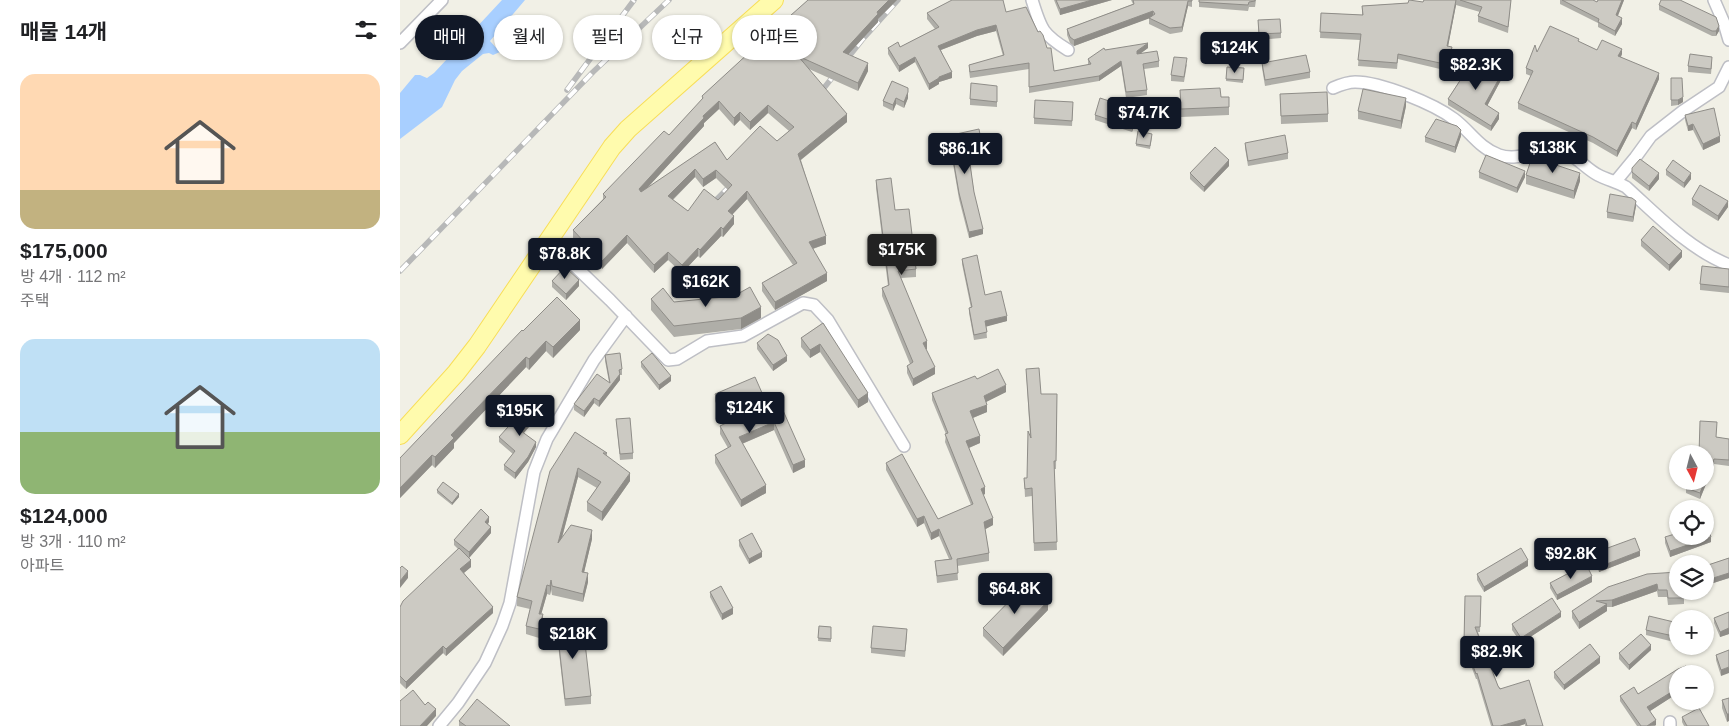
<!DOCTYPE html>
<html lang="ko">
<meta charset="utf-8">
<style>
body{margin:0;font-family:Arial,"Noto Sans KR",sans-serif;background:#f2f2f2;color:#202124;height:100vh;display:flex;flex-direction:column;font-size:19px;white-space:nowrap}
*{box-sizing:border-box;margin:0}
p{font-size:16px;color:#757577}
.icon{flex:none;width:28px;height:28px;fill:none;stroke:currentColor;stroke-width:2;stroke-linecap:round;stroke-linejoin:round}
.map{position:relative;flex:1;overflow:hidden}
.side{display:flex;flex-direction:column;background:#fff;width:400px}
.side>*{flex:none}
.hud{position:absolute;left:15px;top:15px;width:475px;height:45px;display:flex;gap:10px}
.needle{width:32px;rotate:173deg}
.buttons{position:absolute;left:1269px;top:445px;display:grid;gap:10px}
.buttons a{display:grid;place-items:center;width:45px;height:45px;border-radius:50%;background:#fff;box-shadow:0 1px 4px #0004;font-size:25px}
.price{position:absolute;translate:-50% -42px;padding:0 11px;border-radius:5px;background:#111827;color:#fff;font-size:16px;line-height:32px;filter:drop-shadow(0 1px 2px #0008)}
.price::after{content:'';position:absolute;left:50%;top:30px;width:15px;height:11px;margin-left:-8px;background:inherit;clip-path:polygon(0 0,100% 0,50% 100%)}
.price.selected{background:#222;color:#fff}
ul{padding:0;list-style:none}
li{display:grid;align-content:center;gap:10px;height:265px;padding:0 20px}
li span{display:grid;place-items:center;height:155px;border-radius:15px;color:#555}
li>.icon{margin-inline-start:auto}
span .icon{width:90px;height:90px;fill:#fffc;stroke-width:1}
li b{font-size:21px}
h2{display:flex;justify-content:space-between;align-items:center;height:60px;padding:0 20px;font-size:21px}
.chip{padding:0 18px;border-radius:22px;background:#fff;box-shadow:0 1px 4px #0004;font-size:18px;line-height:45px}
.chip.selected{background:#111827;color:#fff}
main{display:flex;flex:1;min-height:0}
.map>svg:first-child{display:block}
</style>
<main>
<section class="side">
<h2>매물 14개<svg class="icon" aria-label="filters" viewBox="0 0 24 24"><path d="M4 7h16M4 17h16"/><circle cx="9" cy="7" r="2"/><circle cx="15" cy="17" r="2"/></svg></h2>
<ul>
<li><span style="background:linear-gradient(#ffd9b3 75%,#c2b280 0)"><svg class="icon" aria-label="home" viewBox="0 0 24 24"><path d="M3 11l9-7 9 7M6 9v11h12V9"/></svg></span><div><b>$175,000</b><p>방 4개 · 112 m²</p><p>주택</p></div></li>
<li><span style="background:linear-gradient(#bfe0f5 60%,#8fb573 0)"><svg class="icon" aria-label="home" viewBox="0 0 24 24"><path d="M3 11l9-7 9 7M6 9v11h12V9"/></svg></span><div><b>$124,000</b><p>방 3개 · 110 m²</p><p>아파트</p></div></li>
</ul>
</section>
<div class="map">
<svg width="1329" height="726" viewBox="0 0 1329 726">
<rect width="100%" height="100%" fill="#f1f0e6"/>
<!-- water -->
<path fill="#a8cfff" d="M102,0H125L90,41L100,52L93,55L89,53L83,54L62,71L55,80L42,107L0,139V93L15,75H20L27,78L34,73Z"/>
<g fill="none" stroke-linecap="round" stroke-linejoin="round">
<defs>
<path id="minor" d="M632,0C641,29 642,34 668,50
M1314,0L1324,23L1329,40
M0,43L42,0
M933,88C940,85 948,82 955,82C981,82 1034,104 1054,119C1070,131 1079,148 1099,155C1120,162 1142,147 1163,152C1177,156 1186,169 1198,175C1208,180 1217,182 1226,187C1258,216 1289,249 1329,265
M1216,181L1235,158L1251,136L1283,111L1319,87L1329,67
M148,240L210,300L268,360L277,359L307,341L343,336L403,303L414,305L428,320L504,446
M39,726L58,703L85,663L102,626L110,603L134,472L147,439L194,360L226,316
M1270,726V722"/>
<path id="primary" d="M0,435L56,373L77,346L212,147L228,129L374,0"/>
</defs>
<!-- minor casing -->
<use href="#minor" stroke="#bebfc5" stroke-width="14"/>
<!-- primary casing -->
<use href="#primary" stroke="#f8de58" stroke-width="20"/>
<!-- minor -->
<use href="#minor" stroke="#fff" stroke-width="11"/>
<!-- primary -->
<use href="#primary" stroke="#fffbad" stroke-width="18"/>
<defs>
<path id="rail" d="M167,90L234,0
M416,98L462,40L498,0
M308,208L336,180
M0,271L193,72L269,0"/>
</defs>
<!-- rail casing -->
<use href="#rail" stroke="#b7b8b8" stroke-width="5.5"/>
<!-- rail -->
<use href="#rail" stroke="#fff" stroke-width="4" stroke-dasharray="11" stroke-linecap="butt"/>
</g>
<!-- wall -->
<path fill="#afaea8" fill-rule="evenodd" d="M408,0H497L478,19V22L448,54L468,71L458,91L409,69L447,122L401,160L426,244L413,249L427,281L375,310L362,291V283L393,265L347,199L332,215L334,224L323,237L321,236L300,258L298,256L282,273L268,260L254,273L227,243L202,269L173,238V230L203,199V194L269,135L302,100V96ZM319,109L334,126L340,120L350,130L368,113L389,131L377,141L327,160L315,142L246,189L304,126V123ZM295,177L303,187L316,178L328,190L318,200L288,211L273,200Z
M654,0H712L660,15Z
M731,0H792V7L788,6L782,32L770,34L749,24V18L674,46L670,43L667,35V29L733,4Z
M799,0H856L855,7H849L848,11L799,7Z
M1024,0H1111L1108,33L1078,22V16L1080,12L1056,5L1048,46L1052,53L1047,73L1040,69L998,59L997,69L958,66L960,40L920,38L921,13L962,15V6L1023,2Z
M1160,0H1193L1197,2L1198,0H1224L1218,16L1222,24L1215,36L1198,27V23L1160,4Z
M1259,5L1319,31L1316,36H1312L1259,10Z
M606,12L654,71L688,65V59L705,50L748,48L741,53L759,61V67L744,69L747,90V95L726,98L721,66L699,81L629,93V69L570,78L569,71V65L603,56L596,31L577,36L541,50L552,78L539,82V84L529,90L515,62L499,72L488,54V48L500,47L535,29L527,19V13Z
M858,20L881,33V38L859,40Z
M1179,42L1197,50L1222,54L1221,57L1259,79L1236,130L1232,128L1217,157L1193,143L1118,109V103L1131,76L1126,74V68L1137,52Z
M862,63L910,72V78L865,86L862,68Z
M1312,63L1311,74L1288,72V66Z
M787,64L784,82L771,81V75Z
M827,67L844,68L843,83L826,81Z
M1060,74L1101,80L1087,106L1099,119L1091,131L1048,105V99L1060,80Z
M1271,78L1283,102L1278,105L1271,106Z
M492,81L508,98L504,108L496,104L493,111L483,106V101Z
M597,86V107L570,105V99Z
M780,90L821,97H829V115L781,117Z
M880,94L928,114V122L881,124Z
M1006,106L1001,129L958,119V111Z
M673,107L672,126L634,124V118Z
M695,115L737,116L732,132L695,120Z
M1285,115L1320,142L1303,150L1293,130L1288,131L1285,120Z
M1061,136L1055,153L1025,142V137Z
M543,137L581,145L568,148L574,192L583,234L569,238L559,199L551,152L545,153L543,143Z
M752,137L750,149L736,146V144Z
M845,143L888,153V159L848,166L845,148Z
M829,166L804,192L790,179V173Z
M1232,168L1259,179L1249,191L1232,178Z
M1266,170L1291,179L1284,188L1266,175Z
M1079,172L1125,177L1117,193L1079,178Z
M1126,175L1180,181L1174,199L1126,184Z
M476,180L495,210L516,269V277L501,278L527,349H526L535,374L513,386L507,373V366L510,364L482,296V288L488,286L476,188Z
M1292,199L1328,207L1318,221L1292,205Z
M1236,206L1233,222L1207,218V212Z
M1241,240L1282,257L1269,271L1241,246Z
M562,259L585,295L607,321L586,326L587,338L574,340L569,313V308H571L562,264Z
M1329,269V293L1300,290V284Z
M152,281L179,286L166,300L152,287Z
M251,299L361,318L341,329L274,337L251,310Z
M423,323L468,402L458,408L420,352L410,358L401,347V338Z
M180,330L153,358L146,351L129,370L126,367L54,443V448L35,468L32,465L0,498V458L123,331Z
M357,343L387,361L373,371L357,349Z
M205,355L222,369V375H220V380L199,407L194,403L184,417L174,410V404L209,382L205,361Z
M241,362L271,381L259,390L241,367Z
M626,369L641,394H657L656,469H654L657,550L634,551L632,496L625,497L624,478H627L630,437Z
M577,379L606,392L586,402L587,412L573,418L580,443L569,448L585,494L583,495L593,525L585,529L589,553V561L557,566L558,580L537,583L535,561L549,559L539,536L531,540L524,523L517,527L486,470V463L538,519L571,505L545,442L546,434L532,400V393Z
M315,394L370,411L405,467L393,473L374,430L342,444L366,493L341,507L315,463V455L328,448L320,434V426L325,424L315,401Z
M141,413L124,433L136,447L128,462L115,479L104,470V465L113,454L99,442V437Z
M216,419L233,453V459L220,460Z
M175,432L207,453V456L230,481L202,521L187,511V502L197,488L178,477L162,538L192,539L184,572L188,582L183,602L152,595L151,589L150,595L147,594L141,614L143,623L139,638L126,634V626L130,609L117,606V597Z
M1316,437L1329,439V466L1314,464L1300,499L1286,493V488Z
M37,490L59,497L52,505L37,493Z
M89,522L88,524L91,533L69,558L71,567L64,573L93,613L46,656L43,653L6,689L0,683V607L58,549L54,545V540Z
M1265,537L1311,542L1270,557L1265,543Z
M339,540L362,557L349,564L339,546Z
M1194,553L1240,556L1199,572L1194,559Z
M1329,558V578L1307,585L1305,579V566Z
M1128,566L1084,592L1077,580V574Z
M1247,574L1278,591H1302V594L1284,595V604L1268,605L1267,597H1258L1257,591L1212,607H1207V611L1179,629L1172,618V611Z
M1192,582L1157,600L1150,588V583Z
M310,592L333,614L322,620L310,597Z
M1065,596H1081L1080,632H1078L1098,686L1143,726H1125V724L1119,726H1091L1077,679H1076L1064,647Z
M648,610L603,656L583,636V628Z
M1329,612V634L1320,637L1314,623V618Z
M1161,617L1121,643L1112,630V624Z
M156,619L191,696V704L165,706L156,626Z
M1278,623V643L1246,635V630Z
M419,626L431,627V642L418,641Z
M507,635L505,657L471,653V648Z
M1251,650L1229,670L1219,659V653Z
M1329,650L1321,676L1316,660V655Z
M1200,663L1164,690L1154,678V672Z
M1278,674V693L1250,711L1256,725L1255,726H1237L1220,701V696L1238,694Z
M1329,698L1327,722L1322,708V700Z
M1282,717L1309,726H1284L1282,722Z
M59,721L110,726H59Z"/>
<!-- shaded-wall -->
<path fill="#8f8d88" d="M489,0H497L478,19V22L443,60V52L477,12Z
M692,0H712L660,15V9Z
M1056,0V5L1047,52V46Z
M1222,0H1224L1216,20V15Z
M788,1V6L782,32V27Z
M753,11V17L674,46V40Z
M1222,18V24L1215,36V31Z
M596,25V31L577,36L538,51V46L577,30Z
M1319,26V31L1316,36V31Z
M748,43V48L737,56V51Z
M1052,47V53L1047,73V67Z
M1222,49V54L1218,62V56Z
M515,57V62L499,72V66Z
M721,61V66L699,81V76Z
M468,63V71L458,91V83Z
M552,72V78L539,82V84L529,90V84L539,77Z
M1259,73V79L1236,130V124Z
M1101,75V80L1085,110V104Z
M508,92V98L504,108V102Z
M1283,97V102L1278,105V100Z
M496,98V104L493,111V105Z
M1006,98V106L1001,129V121Z
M319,101V109L304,123V126L239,197V189L303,116Z
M368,105V113L350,130V122Z
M737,110V116L732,132V127Z
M340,112V120L334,126V118Z
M1099,113V119L1091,131V126Z
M447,114V122L398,162V154Z
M1232,122V128L1217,157V151Z
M1293,124V130L1288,131V126Z
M1061,130V136L1055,153V147Z
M1320,136V142L1303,150V144Z
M581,140V145L567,149V143Z
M551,147V152L545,153V148Z
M829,160V166L804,192V187Z
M295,169V177L268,204V196Z
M316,170V178L303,187V179Z
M1125,171V177L1117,193V188Z
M1180,173V181L1174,199V191Z
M1259,173V179L1249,191V186Z
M1291,173V179L1284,188V183Z
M347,191V199L328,219V211Z
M1236,201V206L1233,222V217Z
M1328,201V207L1318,221V216Z
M334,216V224L323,237V229Z
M321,227V236L300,258V250Z
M583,229V234L569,238V232Z
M227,235V243L202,269V261Z
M426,236V244L409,250V242Z
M298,248V256L282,273V265Z
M1282,251V257L1269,271V265Z
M268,252V260L254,273V265Z
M427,273V281L375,310V302Z
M179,280V286L166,300V294Z
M361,307V318L341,329V318Z
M607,316V321L585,327V321Z
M180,320V330L153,358V347Z
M146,341V351L129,370V359Z
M527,341V349L523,351V343Z
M420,344V352L410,358V350Z
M387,356V361L373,371V365Z
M126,357V367L54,443V448L35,468V457L51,435Z
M535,367V374L513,386V379Z
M220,374V380L199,407V401Z
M271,376V381L259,390V385Z
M606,385V392L584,403V396Z
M468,393V402L458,408V400Z
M194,398V403L184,417V411Z
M587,405V412L570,419V411Z
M141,408V413L121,436V431Z
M374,422V430L339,445V437Z
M580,436V443L566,449V441Z
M136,442V447L128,462L115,479V473Z
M32,455V465L0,498V488Z
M1314,459V464L1300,499V493Z
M405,460V467L393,473V465Z
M178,468V477L158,552V543Z
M230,473V481L202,521V512Z
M366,485V493L341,507V500Z
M585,487V494L581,496V489Z
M59,494V497L52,505V503Z
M524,516V523L517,527V519Z
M89,517V522L85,528V522Z
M593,518V525L584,530V522Z
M91,527V533L69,558V552Z
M539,529V536L531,540V533Z
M192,530V539L182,581V572Z
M1311,537V542L1270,557V551Z
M1240,551V556L1199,572V567Z
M362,552V557L349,564V559Z
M71,560V567L60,576V569Z
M1128,560V566L1084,592V587Z
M8,571V578L0,588V581Z
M188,573V582L183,602V594Z
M1329,573V578L1307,585V580Z
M1192,576V582L1157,600V595Z
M151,580V589L150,595V586Z
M1257,584V591L1212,607V600Z
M147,585V594L139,622V614Z
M648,601V610L603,656V648Z
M1207,604V611L1179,629V622Z
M93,607V613L46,656V649Z
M333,608V614L322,620V614Z
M1161,612V617L1121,643V638Z
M143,614V623L139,638V629Z
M1329,628V634L1320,637V632Z
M1251,645V650L1229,670V665Z
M43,646V653L6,689V682Z
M1200,657V663L1164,690V685Z
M1329,667V673L1321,676V670Z
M1278,688V693L1247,713V707Z
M36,709V716L27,726H20Z
M1327,714H1329V721L1327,722Z
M1125,719V724L1119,726H1100Z
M1256,720V725L1247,726Z"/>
<!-- building -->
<path fill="#cccac3" stroke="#8f8d88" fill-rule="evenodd" d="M408,0H489L477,12L478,14L443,52L468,63L458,83L398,56L447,114L398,154L426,236L409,242L427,273L375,302L362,283L397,263L347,191L328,211L334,216L323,229L321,227L300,250L298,248L282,265L268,252L254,265L227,235L202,261L173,230L206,197L203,194L264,131L269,135L303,98L302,96L364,39ZM319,101L334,118L340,112L350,122L368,105L394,127L377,141L360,126L327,160L315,142L241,192L239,189L304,118L303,116ZM295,169L303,179L316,170L332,185L318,200L304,189L288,211L268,196Z
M552,0H603L606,12L626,7L638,32L640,31L643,35L647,48H651L654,71L691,64L688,59L704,48L705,50L748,43L737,51V54L757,51L759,61L743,64L747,90L726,92L721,61L699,76L629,87V63L570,72L569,65L604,55L596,25L577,30L538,46L552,72L539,77V78L529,84L515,57L499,66L488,48L498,42L500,47L539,27L527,13Z
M656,0H692L660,9Z
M733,0H792V1H788L782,27L770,28L749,18L755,14L753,11L674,40L670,37L667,29L734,4Z
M799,0H855V1L849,2L848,5L799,2Z
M1009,0L1023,2L1024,0H1056L1047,46L1052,47L1047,67L1040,63L998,54L997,63L958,60L961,34L920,32L921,13L963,15L962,6L1008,3Z
M1060,0H1111L1108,27L1078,16L1082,7Z
M1162,0H1193L1197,2L1198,0H1222L1216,15L1222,18L1215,31L1198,22L1199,19Z
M1261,0H1280L1316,17L1319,26L1316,31H1312L1259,5Z
M880,19L881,33L859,34L858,20Z
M1150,26L1179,39L1178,41L1197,50L1202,40L1222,49L1218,56L1259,73L1236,124L1232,122L1217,151L1193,137L1118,103L1133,71L1126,68L1135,45L1137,52Z
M1290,54L1312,57L1311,69L1288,66Z
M906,55L910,72L865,80L862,63Z
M774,57L787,58L784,77L771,75Z
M1069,58L1101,75L1085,104L1099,113L1091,126L1048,99L1063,76L1060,74Z
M827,67L844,68L843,80L826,79Z
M1271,78H1282L1283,97L1278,100H1271Z
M492,81L508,88V92L504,102L496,98L493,105L483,101Z
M571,83L597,86V102L570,99Z
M820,88L821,97H829V107L781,109L780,90Z
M963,89L1006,98L1001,121L958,111Z
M927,92L928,114L881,116L880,94Z
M700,98L737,110L732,127L695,115Z
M635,100L673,102L672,121L634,118Z
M1314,108L1320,136L1303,144L1293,124L1288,126L1285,115Z
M1036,119L1057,126L1061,130L1055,147L1025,137Z
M579,129L581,140L567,143L574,192L583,229L569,232L559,193L551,147L545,148L543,137Z
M738,131L752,134L750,146L736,144Z
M885,135L888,153L848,161L845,143Z
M815,147L829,160L804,187L790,173Z
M1086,155L1125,171L1117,188L1079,172Z
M1132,157L1180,173L1174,191L1126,175Z
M1240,159L1259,173L1249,186L1232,172V168Z
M1273,160L1291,173L1284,183L1266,170Z
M491,178L495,210L509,209L516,269L498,271L527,341L523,343L535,367L513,379L507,366L513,362L482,288L489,285L476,180Z
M1300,185L1328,201L1318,216L1292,199Z
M1210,194L1232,198L1236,201L1233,217L1207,212Z
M1253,226L1282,251L1269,265L1241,240Z
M577,255L585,295L601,291L607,316L585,321L587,332L574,335L569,308L572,307L562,259Z
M1302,266L1329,269V287L1300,284Z
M165,267L179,280L166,294L152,281Z
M350,287L361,307L341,318L274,326L251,299L263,288L274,302L334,296Z
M157,297L180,320L153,347L146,341L129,359L126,357L51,435L54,438L35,457L32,455L0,488V458L122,330L123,331Z
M423,323L468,393L458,400L420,344L410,350L401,338Z
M368,334L378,340L387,356L373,365L357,343Z
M220,353L222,369L219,370L220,374L199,401L194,398L184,411L174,404L197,374L210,383L205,355Z
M252,353L271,376L259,385L241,362Z
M639,368L641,394H657L656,461H654L657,542L634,543L632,488L625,489L624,478H627L628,431L631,438L626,369Z
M598,369L606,385L584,396L587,405L570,411L580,436L566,441L585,487L581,489L593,518L584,522L589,553L557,559L558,573L537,576L535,561L552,559L539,529L531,533L524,516L517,519L486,463L502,454L538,519L573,504L545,434L548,433L532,393L575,376L577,379Z
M355,377L370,411L381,406L405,460L393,465L374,422L339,437L366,485L341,500L315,455L331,446L320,426L328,422L315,394Z
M132,400L141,408L121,431L136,442L128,457L115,473L104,465L115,451L99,437Z
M230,418L233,453L220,454L216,419Z
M1300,421L1317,422L1316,437L1329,439V460L1314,459L1305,481V454H1299Z
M175,432L207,453H203L230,473L202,512L187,502L201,482L178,468L158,543L171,525L192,530L182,572L188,573L183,594L152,586L151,580L150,586L147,585L139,614H143L139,629L126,626L132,601L117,597L150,471Z
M1289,481H1305L1300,493L1286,488Z
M43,482L59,494L52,503L37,490Z
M81,509L89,517L85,522L91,527L69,552L54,540Z
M1305,523H1306L1311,537L1270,551L1265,537L1278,533V536H1305Z
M352,533L362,552L349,559L339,540Z
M1235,538L1240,551L1199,567L1194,553Z
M59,548L71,560L60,569L93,607L46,649L43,646L6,682L0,676V607L3,601Z
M1121,548L1128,560L1084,587L1077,574Z
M1329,558V573L1307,580L1305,573V566Z
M1186,564L1192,576L1157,595L1150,583Z
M2,566L8,571L0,581V568Z
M1278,572V591H1283L1284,598H1268L1267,590H1258L1257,584L1212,600L1196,601L1207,604L1179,622L1172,611L1208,587L1247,574Z
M628,582L648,601L603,648L583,628Z
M321,586L333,608L322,614L310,592Z
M1065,596H1081L1080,627H1075L1098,686L1100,689L1129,680L1143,726H1127L1125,719L1100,726H1093L1077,673L1076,674L1064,642Z
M1152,598L1161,612L1121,638L1112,624Z
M1329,612V628L1320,632L1314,618Z
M1249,616L1278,623V637L1246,630Z
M156,619L183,625L191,696L165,699Z
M419,626L431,627V639L418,638Z
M473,626L507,629L505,651L471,648Z
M1241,634L1251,645L1229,665L1219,653Z
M1190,644L1200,657L1164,685L1154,672Z
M1329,650V667L1321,670L1316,655Z
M1286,666L1291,674H1278V688L1247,707L1256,720L1247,726H1241L1220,696L1234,687L1238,694L1278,669Z
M13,690L25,705L28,702L36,709L20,726H0V701Z
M1329,698V714H1327L1322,700Z
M77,699L110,726H66L59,721Z
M1299,708L1309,726H1287L1282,717Z"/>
</svg>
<div class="buttons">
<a><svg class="needle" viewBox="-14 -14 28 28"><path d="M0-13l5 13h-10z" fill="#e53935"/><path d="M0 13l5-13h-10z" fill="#757577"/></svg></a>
<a><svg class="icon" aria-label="locate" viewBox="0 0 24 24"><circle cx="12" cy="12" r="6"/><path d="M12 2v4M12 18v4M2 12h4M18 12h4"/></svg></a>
<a><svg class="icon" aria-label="layers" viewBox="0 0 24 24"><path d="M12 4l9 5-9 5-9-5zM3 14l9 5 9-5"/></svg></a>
<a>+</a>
<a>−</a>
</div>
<b class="price" style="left:835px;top:74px">$124K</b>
<b class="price" style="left:1076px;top:91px">$82.3K</b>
<b class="price" style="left:744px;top:139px">$74.7K</b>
<b class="price" style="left:1153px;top:174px">$138K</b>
<b class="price" style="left:565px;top:175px">$86.1K</b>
<b class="price selected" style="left:502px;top:276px">$175K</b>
<b class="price" style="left:165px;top:280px">$78.8K</b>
<b class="price" style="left:306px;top:308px">$162K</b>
<b class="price" style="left:350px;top:434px">$124K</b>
<b class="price" style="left:120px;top:437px">$195K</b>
<b class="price" style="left:1171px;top:580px">$92.8K</b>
<b class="price" style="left:615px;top:615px">$64.8K</b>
<b class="price" style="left:173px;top:660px">$218K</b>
<b class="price" style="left:1097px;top:678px">$82.9K</b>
<div class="hud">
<a class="chip selected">매매</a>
<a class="chip">월세</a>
<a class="chip">필터</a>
<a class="chip">신규</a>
<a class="chip">아파트</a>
</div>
</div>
</main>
